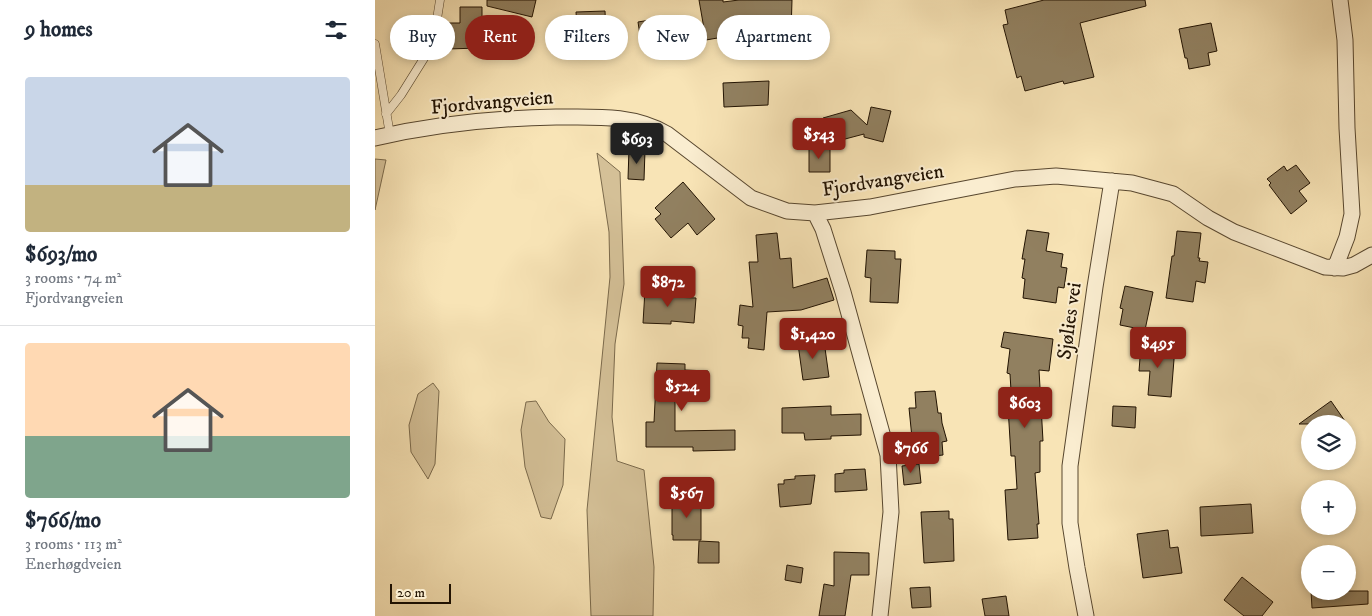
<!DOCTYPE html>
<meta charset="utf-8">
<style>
body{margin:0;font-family:"IM FELL DW Pica",serif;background:#f2f2f3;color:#1f2937;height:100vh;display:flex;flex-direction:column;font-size:19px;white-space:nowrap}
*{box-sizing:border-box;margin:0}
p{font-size:16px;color:#747a83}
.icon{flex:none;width:28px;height:28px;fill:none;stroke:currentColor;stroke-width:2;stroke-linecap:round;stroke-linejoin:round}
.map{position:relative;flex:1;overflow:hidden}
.panel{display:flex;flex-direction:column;background:#fff;width:375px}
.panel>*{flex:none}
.banner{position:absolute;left:15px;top:15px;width:475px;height:45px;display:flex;gap:10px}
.tools{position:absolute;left:926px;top:415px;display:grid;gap:10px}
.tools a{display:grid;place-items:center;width:55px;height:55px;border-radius:50%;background:#fff;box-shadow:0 2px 8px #0003;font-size:25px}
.scale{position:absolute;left:15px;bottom:12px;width:61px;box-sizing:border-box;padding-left:5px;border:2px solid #221302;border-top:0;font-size:14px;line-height:18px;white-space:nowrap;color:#221302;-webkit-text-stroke:4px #faedd0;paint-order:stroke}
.price{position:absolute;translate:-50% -42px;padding:0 11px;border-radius:5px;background:#8f2418;color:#fff;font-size:16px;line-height:32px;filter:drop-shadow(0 1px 2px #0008)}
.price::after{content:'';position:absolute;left:50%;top:30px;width:15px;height:11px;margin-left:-8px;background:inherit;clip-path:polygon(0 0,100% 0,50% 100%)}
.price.active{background:#222;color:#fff}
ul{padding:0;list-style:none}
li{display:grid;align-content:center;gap:10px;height:265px;padding:0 25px}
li+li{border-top:1px solid #e0e1e3}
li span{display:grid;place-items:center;height:155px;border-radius:5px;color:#555}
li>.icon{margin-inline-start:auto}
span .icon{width:90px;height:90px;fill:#fffc;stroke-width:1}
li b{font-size:21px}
h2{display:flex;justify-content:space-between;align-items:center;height:60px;padding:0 25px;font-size:21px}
.chip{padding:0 18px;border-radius:22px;background:#fff;box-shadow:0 2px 8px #0003;font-size:18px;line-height:45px}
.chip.active{background:#8f2418;color:#fff}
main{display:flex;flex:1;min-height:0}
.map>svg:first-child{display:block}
</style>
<main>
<section class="panel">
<h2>9 homes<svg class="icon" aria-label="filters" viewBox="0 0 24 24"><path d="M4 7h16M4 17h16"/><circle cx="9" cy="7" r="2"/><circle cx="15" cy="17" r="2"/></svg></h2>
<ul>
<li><span style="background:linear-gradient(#c9d6e8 70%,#c2b280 0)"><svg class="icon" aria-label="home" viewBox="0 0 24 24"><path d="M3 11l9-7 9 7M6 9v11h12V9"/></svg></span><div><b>$693/mo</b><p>3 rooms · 74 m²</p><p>Fjordvangveien</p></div></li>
<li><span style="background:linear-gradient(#ffd9b3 60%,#7fa58c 0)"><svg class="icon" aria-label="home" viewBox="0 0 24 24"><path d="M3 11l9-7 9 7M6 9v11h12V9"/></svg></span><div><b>$766/mo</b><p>3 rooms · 113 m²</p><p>Enerhøgdveien</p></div></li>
</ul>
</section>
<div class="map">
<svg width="997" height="616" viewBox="0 0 997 616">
<rect width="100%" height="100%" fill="#f8e4b6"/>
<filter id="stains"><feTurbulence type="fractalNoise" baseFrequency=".004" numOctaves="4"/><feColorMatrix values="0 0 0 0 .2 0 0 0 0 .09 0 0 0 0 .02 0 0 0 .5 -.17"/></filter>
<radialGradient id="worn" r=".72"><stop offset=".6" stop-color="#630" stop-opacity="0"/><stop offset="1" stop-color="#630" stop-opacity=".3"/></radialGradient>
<!-- green -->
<path fill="#d4c097" stroke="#7b6a4c" d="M222,153L245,172L249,284L240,344L237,417L242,461L269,470L279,567L278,616H216L212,510L235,277L234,232Z
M0,159L11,160L0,210Z
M58,383L64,391L60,464L53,479L36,452L34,425L43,394Z
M161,401L174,422L190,439L188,485L176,519L166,517L150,467L146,430L151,402Z"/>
<!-- building -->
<path fill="#918060" stroke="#221302" d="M112,0H161L157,17L112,6Z
M324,0H348V2L364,0H417L416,33L382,39H378L377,35L354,40V36L331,40Z
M669,0H770L771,6L705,23L719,77L689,84L688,81L650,91L646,76L642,78L628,25L633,24L630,10Z
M85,7H107V25H103L104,48L73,49V23H85Z
M230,11L232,57L204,59L201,12Z
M281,19L284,39L266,42L263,22Z
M836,23L842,51L833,53L835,65L814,69L812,58H810L804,29Z
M394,81L393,105L349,107L348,83Z
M496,107L516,111L508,142L489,137V134L455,143L448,118L476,110L492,125Z
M434,148H455V172H434Z
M254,149L270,150L269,180L253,179Z
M921,165L935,183L924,191L932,201L916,214L894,185L896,183L892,179L909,166L912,171Z
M308,182L340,219L322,235L313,223L296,238L280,219L286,214L280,208Z
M652,230L674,233L671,251L688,254L686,267L692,268L689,288L683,287L681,303L648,298L650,279L647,278L650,259H647Z
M802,231L826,233L823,258H825L824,261L833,262L830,283L821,281L818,302L791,298L797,256H799Z
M402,233L405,259L416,258L418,288L452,278L459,300L426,310L392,312L389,350L373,348L374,338H367L368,326L363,325L365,305L378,307L374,262H383L381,235Z
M492,250L520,251V259H526L523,303L495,302L496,278L490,277Z
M750,286L778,292L770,330L745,325L748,309L745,308Z
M270,290L298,291L297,297L321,298L319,323L296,321V324L268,323Z
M629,332L678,339L674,371L664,370L668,441H665V472L660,473L664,524H662L663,538L633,540L630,490L642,489L640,456H636L633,407H637L635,374L632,373L635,349L626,347Z
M449,341L454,377L428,380L423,344Z
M766,345L800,347L796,397L773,395L775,371H764Z
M282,363L310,364V370L333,371L331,396L300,395V431L360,430V450L318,451V447H271V422H279Z
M560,391L563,413H566L567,423L572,441L567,442L568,455L539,458L534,408H541L540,392Z
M956,401L972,424H924Z
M456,406V415L486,414V435L456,436V439L430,440L429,433H407V408Z
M738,406L761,407L760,428L737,426Z
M544,464L546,483L529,485L527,466Z
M490,469L492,490L460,492V474L469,473V470Z
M440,475L436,504L405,507L403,484H409V480L420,479V476Z
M297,498H326V540H298V535H297Z
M876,504L878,533L826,536L825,507Z
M574,511V519H578L579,561L549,563L546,512Z
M793,530L795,548L803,547L807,573L768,578L762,534Z
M324,541L344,542V563H323Z
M459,552L494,553V575H476L470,616H444L449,584L459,586Z
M412,565L428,568L426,583L410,580Z
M867,577L898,602L887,616H869L849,600Z
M555,587L556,607L537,608L535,588Z
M936,591H993V604L937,608Z
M631,596L634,616H610L607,599Z"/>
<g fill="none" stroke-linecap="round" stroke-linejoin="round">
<defs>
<path id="service" d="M0,44L15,135
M11,114L26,95L51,55L59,38L65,0"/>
<path id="minor" d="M0,138C60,124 120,118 181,117C219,117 258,114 292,134L376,198L412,211L440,213L495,207L640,179L681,176L757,183L798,194L833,218L859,232L950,267L968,268L979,265L997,255
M440,213L448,229L468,292L513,455L516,512L505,616
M960,268L972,237L977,214L972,128L970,40L965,0
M711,616L702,568L695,523V466L720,287L737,181"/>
</defs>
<!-- service casing -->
<use href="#service" stroke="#58472f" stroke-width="9"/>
<!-- minor casing -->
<use href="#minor" stroke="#58472f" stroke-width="17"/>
<!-- service -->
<use href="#service" stroke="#faedd0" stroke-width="8"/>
<!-- minor -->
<use href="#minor" stroke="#faedd0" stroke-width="15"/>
</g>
<g text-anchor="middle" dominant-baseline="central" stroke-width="4" stroke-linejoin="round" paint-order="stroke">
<!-- street labels -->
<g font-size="20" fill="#221302" stroke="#faedd0">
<text transform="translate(117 103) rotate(-5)">Fjordvangveien</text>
<text transform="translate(508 181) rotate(-9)">Fjordvangveien</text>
<text transform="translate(695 321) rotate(-82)">Sjølies vei</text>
</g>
</g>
<rect width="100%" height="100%" filter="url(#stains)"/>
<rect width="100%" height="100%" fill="url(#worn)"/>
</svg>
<div class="tools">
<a><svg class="icon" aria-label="layers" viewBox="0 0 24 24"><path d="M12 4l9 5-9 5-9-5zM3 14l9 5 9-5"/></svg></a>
<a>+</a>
<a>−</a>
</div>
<div class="scale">20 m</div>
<b class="price" style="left:444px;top:160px">$543</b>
<b class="price active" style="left:262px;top:165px">$693</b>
<b class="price" style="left:293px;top:308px">$872</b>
<b class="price" style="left:438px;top:360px">$1,420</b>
<b class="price" style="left:783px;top:369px">$495</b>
<b class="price" style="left:307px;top:412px">$524</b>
<b class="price" style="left:650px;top:429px">$603</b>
<b class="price" style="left:536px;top:474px">$766</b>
<b class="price" style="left:312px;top:519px">$567</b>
<div class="banner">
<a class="chip">Buy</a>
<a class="chip active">Rent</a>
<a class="chip">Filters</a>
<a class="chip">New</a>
<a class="chip">Apartment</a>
</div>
</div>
</main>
